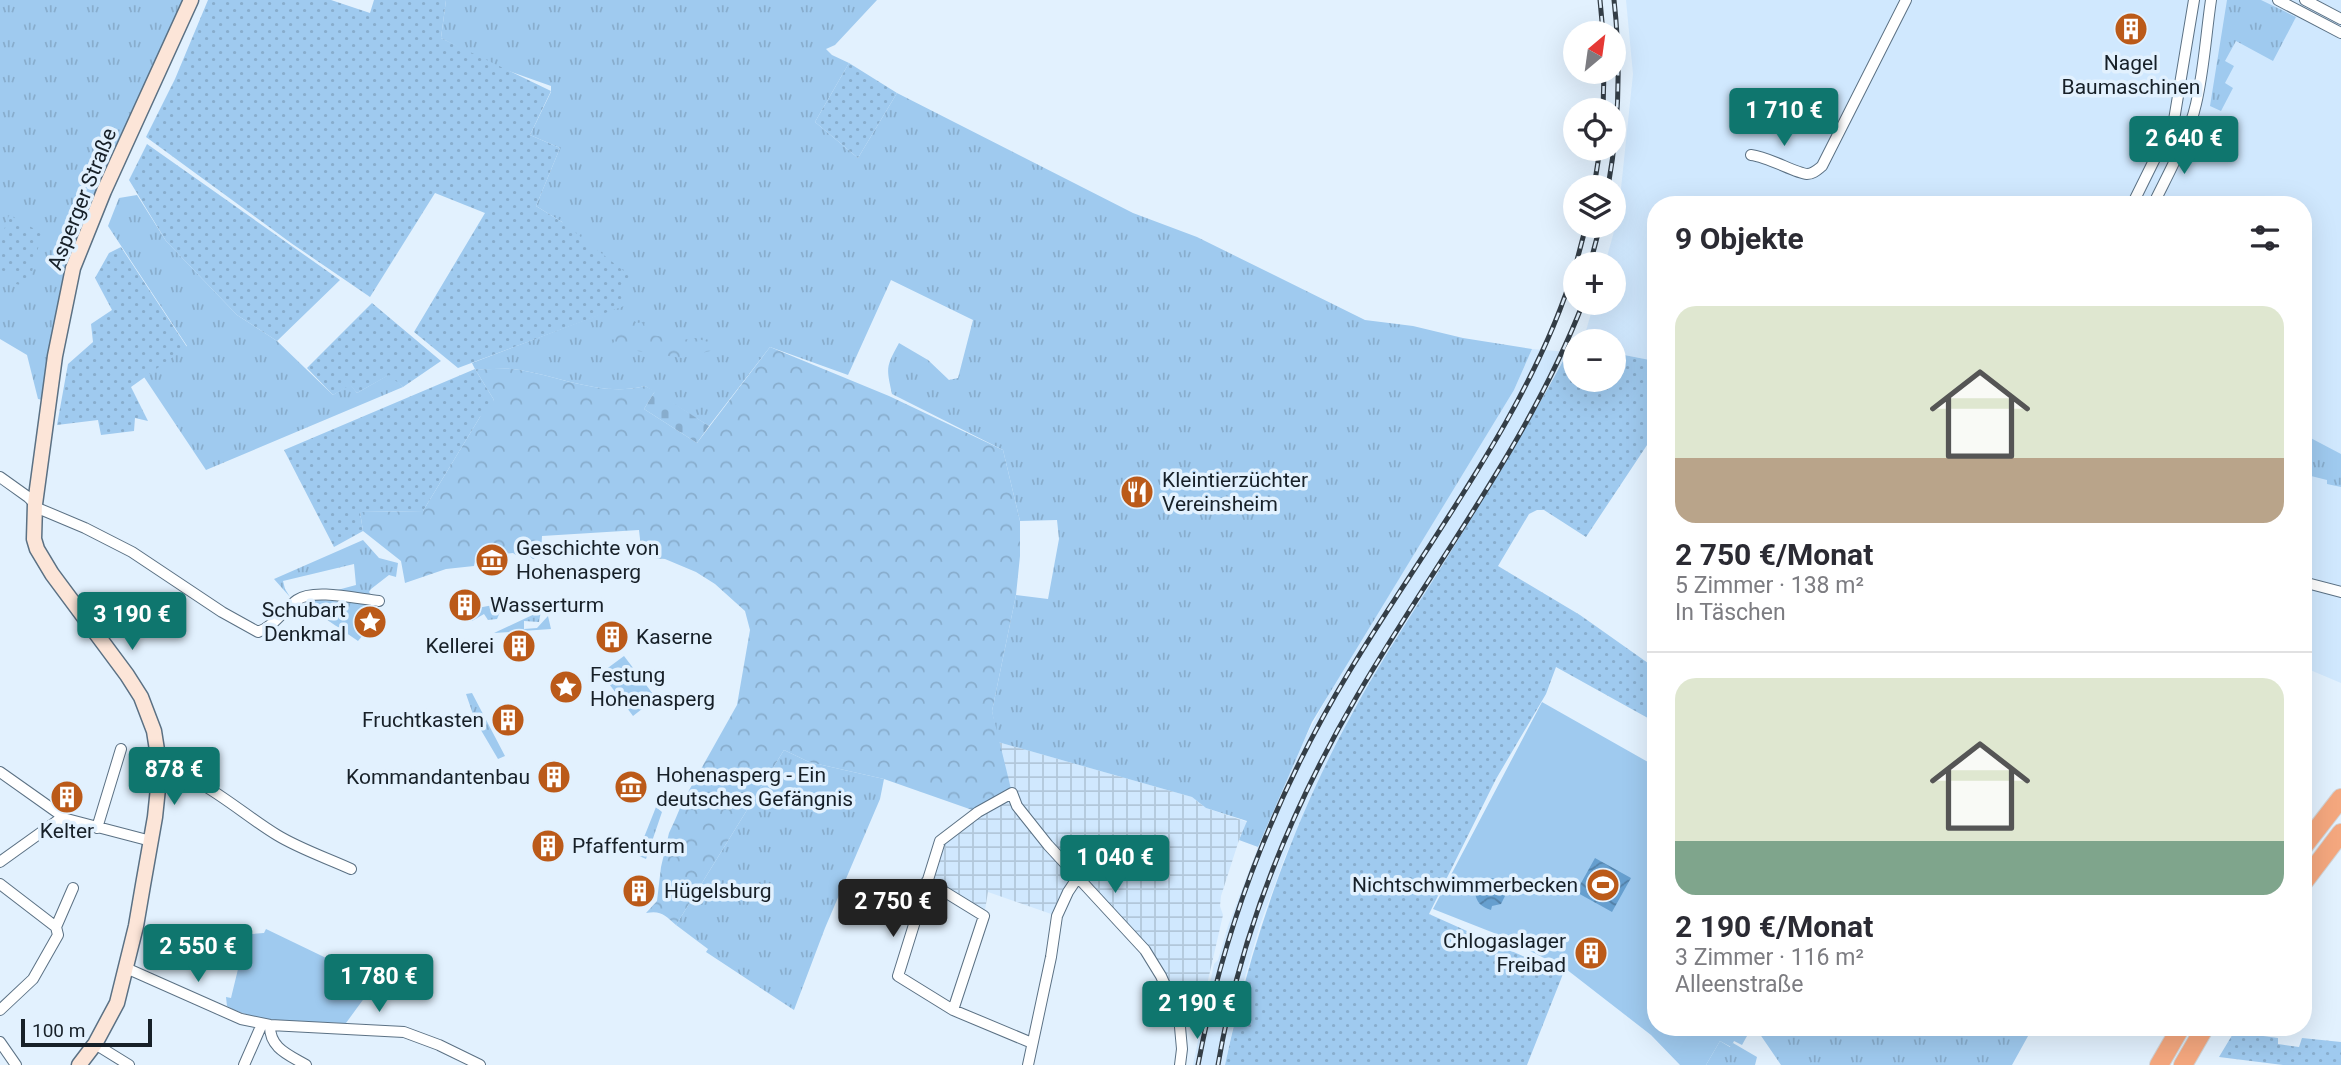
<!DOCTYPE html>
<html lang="de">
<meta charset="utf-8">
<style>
body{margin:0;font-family:Roboto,sans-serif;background:#f7f7f7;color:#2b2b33;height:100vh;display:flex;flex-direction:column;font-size:26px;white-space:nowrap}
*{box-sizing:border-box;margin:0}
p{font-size:23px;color:#7c7c81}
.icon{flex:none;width:38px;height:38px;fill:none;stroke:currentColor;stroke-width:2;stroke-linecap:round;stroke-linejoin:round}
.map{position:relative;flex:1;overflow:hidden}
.sheet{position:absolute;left:1647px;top:196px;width:665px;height:840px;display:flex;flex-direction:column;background:#fff;border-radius:28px;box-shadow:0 7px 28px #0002}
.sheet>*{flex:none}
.needle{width:46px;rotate:29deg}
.buttons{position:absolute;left:1563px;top:21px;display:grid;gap:14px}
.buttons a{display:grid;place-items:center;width:63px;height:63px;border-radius:50%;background:#fff;box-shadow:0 7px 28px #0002;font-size:35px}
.scale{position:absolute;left:21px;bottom:18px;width:131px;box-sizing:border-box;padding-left:7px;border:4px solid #172028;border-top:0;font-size:19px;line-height:24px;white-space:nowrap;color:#172028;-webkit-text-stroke:5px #e2f1fe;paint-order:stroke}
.price{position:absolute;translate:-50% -60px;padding:0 16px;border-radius:7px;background:#0f766e;color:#fff;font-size:23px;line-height:46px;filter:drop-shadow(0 2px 4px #0008)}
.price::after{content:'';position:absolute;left:50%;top:42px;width:21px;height:16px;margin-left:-10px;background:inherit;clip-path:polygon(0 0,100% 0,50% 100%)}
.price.selected{background:#222;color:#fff}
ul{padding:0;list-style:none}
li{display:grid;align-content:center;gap:14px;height:371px;padding:0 28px}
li+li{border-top:2px solid #e1e1e2}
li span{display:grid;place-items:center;height:217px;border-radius:21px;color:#555}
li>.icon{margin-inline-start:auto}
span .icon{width:126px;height:126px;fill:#fffc;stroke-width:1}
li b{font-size:30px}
h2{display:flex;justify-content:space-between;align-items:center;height:84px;padding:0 28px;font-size:30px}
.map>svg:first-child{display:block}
</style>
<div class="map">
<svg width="2341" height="1065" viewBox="0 0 2341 1065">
<defs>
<pattern id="industrial-grid" width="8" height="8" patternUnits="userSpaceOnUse" patternTransform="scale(1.75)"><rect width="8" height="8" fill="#d0e8fe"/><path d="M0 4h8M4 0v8" fill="none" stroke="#b2c7da"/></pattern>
<pattern id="grass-tufts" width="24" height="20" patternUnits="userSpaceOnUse" patternTransform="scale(1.75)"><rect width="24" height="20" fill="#9fcaef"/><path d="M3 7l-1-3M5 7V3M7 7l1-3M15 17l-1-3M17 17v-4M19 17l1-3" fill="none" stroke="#88adcd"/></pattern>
<pattern id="forest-crowns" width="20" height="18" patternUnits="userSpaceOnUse" patternTransform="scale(1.75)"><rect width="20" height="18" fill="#9fcaef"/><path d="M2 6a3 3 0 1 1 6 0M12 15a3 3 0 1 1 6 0" fill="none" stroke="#88adcd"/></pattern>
<pattern id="cemetery-stones" width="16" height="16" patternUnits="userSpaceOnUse" patternTransform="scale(1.75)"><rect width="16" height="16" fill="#9fcaef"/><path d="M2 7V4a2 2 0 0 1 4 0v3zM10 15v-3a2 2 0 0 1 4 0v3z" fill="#88adcd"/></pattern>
<pattern id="garden-dots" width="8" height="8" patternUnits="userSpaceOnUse" patternTransform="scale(1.75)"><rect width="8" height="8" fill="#9fcaef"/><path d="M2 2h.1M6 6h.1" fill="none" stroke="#88adcd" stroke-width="1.8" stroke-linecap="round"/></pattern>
<pattern id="water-waves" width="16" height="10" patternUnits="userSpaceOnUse" patternTransform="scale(1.75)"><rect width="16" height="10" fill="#669fcf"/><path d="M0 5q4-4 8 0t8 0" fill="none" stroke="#5381a8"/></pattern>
</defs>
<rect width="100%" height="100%" fill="#e2f1fe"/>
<!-- built -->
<path fill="#d0e8fe" d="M1626,0H2341V683L2303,667V205H1656L1655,361L1614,353V341H1583L1594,303H1614V264H1605L1618,217L1633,74Z
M1532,349L1568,352L1458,541L1352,713L1317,784L1285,857L1260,925L1240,994L1225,1065H1193L1214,964L1218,960L1228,926L1258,847L1296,755L1332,688L1514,390Z"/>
<!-- industrial -->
<path fill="url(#industrial-grid)" d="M998,742L1192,797L1206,808L1247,822L1239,840L1221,896L1220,906L1223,915L1200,1015L1179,1016L1161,976L1078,877L1057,916L988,892L984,916L927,881L937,846L1012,793Z"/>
<!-- grass -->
<path fill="url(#grass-tufts)" d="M0,0H184L104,175L90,179L104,191L79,250L48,401L38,399L27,355L0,339Z
M446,0H877L835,45L826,49L832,55L849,63L815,122L858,158L897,93L1133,213L1197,237L1365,320L1413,326L1463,338L1532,349L1514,390L1312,722L1258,847L1239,840L1247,821L1206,808L1192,797L998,742L992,711L1016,595L1048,599L1059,539L1057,520L1020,521L1003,450L892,394C886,367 886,367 899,343L928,360L949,380L958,378L973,320L891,280L848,375L770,347L709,426L645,386C603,397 561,377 520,370C506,367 490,370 475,369L472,363L606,312L562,222L536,206L560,148L530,135L551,92V86L497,67L441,38Z
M2227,0H2261L2296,17L2273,61L2236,41L2225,61L2234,66L2225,83L2233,88L2221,111L2210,106Z
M137,195L166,241L237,315L277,341L333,395L350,384L357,393L390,374L403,387L206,470L144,377L187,346L108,226L119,198Z
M2303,434L2341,454V487L2327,484V480L2303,474Z
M363,540L379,558L398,563L396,577L389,575L371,589L369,592L372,596L330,592L356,585L354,564L283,581L285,589L290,597L274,579Z
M310,599L367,604L374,609L372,624L358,641L301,602Z
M504,603L497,619L488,620L484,614L472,621L470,618L472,609Z
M541,611L539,622L524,621V629L537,628L548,616L551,629L494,633Z
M472,693L505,756L498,759L475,720L466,694Z
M784,750L809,762L884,779L880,799L825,928L794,1010L706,952L708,949L676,925Z
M656,807L662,812L646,859L637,855Z
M1755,1027H2033L2012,1065H1781Z
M1720,1041L1730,1047L1733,1043L1757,1057L1755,1065H1706Z"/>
<!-- forest -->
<path fill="url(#forest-crowns)" d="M628,311L633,320L637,323L644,322L646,334L682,340L696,338L732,350L729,352L714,350L682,358L631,350C622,353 618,353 612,345L617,336L624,332L615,322L614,316Z
M770,347L889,396L1003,450L1020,521V556L1016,595L992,711L1012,793L978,812L884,779L809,762L784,750L676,925C665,915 661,910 646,913L657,901L661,867L669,833L675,820L683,801L737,705L750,630L745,611L715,584L696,572L665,559L642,557L639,530L542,536L541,555L533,559L528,555H516L513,553L476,556L474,566L446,569L405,583L401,561L363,531L360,512L423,511L480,417L494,400L475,369C490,370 506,367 520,370C561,377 603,397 645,386L655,391L644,409L697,443Z"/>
<!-- cemetery -->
<path fill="url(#cemetery-stones)" d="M655,391L709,426L697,443L644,409Z"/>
<!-- park -->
<path fill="#9fcaef" d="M624,656L656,698L633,716L601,673Z
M1542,702L1655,766L1656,1027H1752L1742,1045L1734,1041L1731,1047L1720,1041L1706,1065H1680L1651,1035L1566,969L1494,933L1433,909Z
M266,929L376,982L346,1023C312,1022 257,1024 227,1006L226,997L231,998L239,965L235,963L241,945L252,934L264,933Z"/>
<!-- garden -->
<path fill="url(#garden-dots)" d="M208,0H331L370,13L374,0H446L441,38L551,91L530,135L560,148L536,206L562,222L630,276L624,285V306L458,368L414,332L485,213L435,193L370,297L291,243L146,137L175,79Z
M849,63L897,93L858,158L815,122Z
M147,144L340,280L277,341L237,315L166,241L129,180Z
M9,215L42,233L28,287L16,284L18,276L0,270V242Z
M121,247L187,347L131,387L148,421L135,418L134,431L101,435L98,420L57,425L68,364L93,342L91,324L112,310L95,278L109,253Z
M372,303L441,361L403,387L389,375L357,393L350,385L333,395L307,368Z
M1575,350V380H1614V353L1655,361V437L1653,436L1586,537L1544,510H1537L1529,514L1498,566L1580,615L1655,668V722L1556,667L1546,694L1496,779L1429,914L1563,974L1527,1065H1225C1251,942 1292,823 1353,712C1385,653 1423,598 1458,540C1496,478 1533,416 1568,352Z
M475,369L494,400L490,411L480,417L423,511L360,512L363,531L334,547L284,450Z
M2234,1032L2278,1038V1044L2299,1047L2302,1038L2341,1042V1065H2283L2219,1057Z"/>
<!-- water -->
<path fill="url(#water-waves)" d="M1595,858L1631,878L1612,912L1576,892Z
M1491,878L1502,880L1500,885L1505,896L1501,904L1492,906L1491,910C1481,907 1476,902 1475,892H1491L1484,881Z"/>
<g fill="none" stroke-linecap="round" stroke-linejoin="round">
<defs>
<path id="street" d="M2278,0L2341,33
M2305,0L2341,19
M1751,155C1769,157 1795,173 1807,174C1813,174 1817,170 1822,166L1906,0
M2132,205L2174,120L2194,0
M2153,205C2169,172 2188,139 2196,104C2204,70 2206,34 2211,0
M0,477L28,497L35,504
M35,507L85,528L132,552L222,612L258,632C275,626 283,610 297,600C314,588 358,599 379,601
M2303,582L2341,592
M160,769C198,772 243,815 277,835C300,849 327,858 351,869
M0,772L58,813L63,818
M97,828L121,749
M0,862L57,821L63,818L151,841
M927,881L984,916L953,1010
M0,884L56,927
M126,968L241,1019L270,1025L404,1032L439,1045L480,1065
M0,1010L33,979L58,935L56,927L73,888
M270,1025C269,1048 289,1055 306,1065
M0,1042L16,1065
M1032,1043L953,1010L898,976L940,841L978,812L1012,793L1017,806L1048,845L1145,950L1161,976L1179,1016L1182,1049L1180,1065
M95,1044L129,1065
M244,1065L262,1024
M1028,1065L1051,957L1057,916L1068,892L1078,877"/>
<path id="secondary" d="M79,1065L95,1044L117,1003L136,926L143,885L155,817L160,769L154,731L141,697L127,675L52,574L37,549L34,539L35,504L55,356L73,268L104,191L191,0"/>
<path id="highway" d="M2303,847L2341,798
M2303,883L2341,833
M2159,1065L2181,1027
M2183,1065L2205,1027"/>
</defs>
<!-- street casing -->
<use href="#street" stroke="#5b7184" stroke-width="12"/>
<!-- secondary casing -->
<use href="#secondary" stroke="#5b7184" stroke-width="17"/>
<!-- highway casing -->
<use href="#highway" stroke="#d1d2d4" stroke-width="20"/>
<!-- street -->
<use href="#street" stroke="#fff" stroke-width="10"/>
<!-- secondary -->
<use href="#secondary" stroke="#fce5d8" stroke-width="14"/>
<!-- highway -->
<use href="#highway" stroke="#f4a77e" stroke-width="18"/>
<defs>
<path id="rail" d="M1600,0L1603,33
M1603,110L1604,72
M1594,187L1600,149
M1608,187C1619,126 1621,62 1614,0
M1576,264L1586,226
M1590,264L1600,226
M1198,1065C1224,926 1276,793 1349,672C1426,544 1532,410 1575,266
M1218,1065C1240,935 1291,809 1357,696C1433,565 1528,445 1583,303"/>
</defs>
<!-- rail casing -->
<use href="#rail" stroke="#343e47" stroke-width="5"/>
<!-- rail -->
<use href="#rail" stroke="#e2f1fe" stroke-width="2.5" stroke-dasharray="8" stroke-linecap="butt"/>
</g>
<!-- icons -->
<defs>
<symbol id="building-disc" viewBox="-11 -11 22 22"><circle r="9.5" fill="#bb5a19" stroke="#e2f1fe"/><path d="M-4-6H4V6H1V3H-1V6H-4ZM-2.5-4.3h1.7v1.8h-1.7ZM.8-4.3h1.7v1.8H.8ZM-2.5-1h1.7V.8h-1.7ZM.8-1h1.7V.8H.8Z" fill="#fff"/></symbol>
<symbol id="restaurant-disc" viewBox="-11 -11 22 22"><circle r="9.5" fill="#bb5a19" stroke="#e2f1fe"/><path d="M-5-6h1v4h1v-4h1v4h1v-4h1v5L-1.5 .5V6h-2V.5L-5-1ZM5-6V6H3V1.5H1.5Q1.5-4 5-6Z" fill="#fff"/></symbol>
<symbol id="museum-disc" viewBox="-11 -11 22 22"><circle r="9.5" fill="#bb5a19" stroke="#e2f1fe"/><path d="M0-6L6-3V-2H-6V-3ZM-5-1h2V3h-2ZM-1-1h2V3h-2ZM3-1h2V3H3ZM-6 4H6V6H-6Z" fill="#fff"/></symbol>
<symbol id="sight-disc" viewBox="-11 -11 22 22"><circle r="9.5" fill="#bb5a19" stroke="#e2f1fe"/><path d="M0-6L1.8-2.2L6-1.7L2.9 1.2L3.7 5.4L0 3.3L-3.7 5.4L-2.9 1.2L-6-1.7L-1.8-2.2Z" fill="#fff"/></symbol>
<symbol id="stadium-disc" viewBox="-11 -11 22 22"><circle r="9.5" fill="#bb5a19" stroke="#e2f1fe"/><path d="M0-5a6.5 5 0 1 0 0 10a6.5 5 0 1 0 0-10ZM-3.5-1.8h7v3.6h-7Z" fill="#fff"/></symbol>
</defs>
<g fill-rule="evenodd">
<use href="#building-disc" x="2112" y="10" width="38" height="38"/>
<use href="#restaurant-disc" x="1118" y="473" width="38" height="38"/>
<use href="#museum-disc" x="473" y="541" width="38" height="38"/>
<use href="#building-disc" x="446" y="586" width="38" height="38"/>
<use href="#sight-disc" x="351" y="603" width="38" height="38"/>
<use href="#building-disc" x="593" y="618" width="38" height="38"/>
<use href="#building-disc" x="500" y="627" width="38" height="38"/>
<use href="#sight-disc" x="547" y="668" width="38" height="38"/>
<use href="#building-disc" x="489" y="701" width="38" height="38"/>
<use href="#building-disc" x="535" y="758" width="38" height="38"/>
<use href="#museum-disc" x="612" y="768" width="38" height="38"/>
<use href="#building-disc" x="48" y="778" width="38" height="38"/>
<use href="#building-disc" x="529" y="827" width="38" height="38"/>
<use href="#stadium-disc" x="1584" y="866" width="38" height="38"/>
<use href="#building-disc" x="620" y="872" width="38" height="38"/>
<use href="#building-disc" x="1572" y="934" width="38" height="38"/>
</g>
<g text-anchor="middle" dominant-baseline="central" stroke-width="7" stroke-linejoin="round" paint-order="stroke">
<!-- poi labels -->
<g font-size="21" fill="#172028" stroke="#e2f1fe" text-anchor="start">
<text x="2131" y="63" text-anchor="middle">Nagel<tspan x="2131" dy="24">Baumaschinen</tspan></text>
<text x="1162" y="480">Kleintierzüchter<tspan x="1162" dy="24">Vereinsheim</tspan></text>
<text x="516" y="548">Geschichte von<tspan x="516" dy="24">Hohenasperg</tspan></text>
<text x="490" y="605">Wasserturm</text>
<text x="346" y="610" text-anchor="end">Schubart<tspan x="346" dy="24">Denkmal</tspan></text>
<text x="636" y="637">Kaserne</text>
<text x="494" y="646" text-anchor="end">Kellerei</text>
<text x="590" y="675">Festung<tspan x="590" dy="24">Hohenasperg</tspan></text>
<text x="484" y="720" text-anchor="end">Fruchtkasten</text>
<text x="656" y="775">Hohenasperg - Ein<tspan x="656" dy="24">deutsches Gefängnis</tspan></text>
<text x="530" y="777" text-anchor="end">Kommandantenbau</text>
<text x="67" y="831" text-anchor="middle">Kelter</text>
<text x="572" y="846">Pfaffenturm</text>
<text x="1578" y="885" text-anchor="end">Nichtschwimmerbecken</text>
<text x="664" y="891">Hügelsburg</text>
<text x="1566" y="941" text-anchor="end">Chlogaslager<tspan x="1566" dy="24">Freibad</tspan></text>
</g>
<!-- street labels -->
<g font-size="21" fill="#172028" stroke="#e2f1fe">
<text transform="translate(82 199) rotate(-68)">Asperger Straße</text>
</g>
</g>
</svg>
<div class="buttons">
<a><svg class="needle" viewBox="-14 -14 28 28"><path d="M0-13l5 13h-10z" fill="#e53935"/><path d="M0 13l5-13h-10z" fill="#7c7c81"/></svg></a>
<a><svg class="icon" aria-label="locate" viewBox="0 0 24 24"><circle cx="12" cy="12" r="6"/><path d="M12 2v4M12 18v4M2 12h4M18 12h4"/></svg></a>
<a><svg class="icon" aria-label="layers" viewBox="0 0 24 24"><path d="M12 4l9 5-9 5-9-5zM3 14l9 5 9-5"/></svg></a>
<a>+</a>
<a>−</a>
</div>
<div class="scale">100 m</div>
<b class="price" style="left:1784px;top:148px">1 710 €</b>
<b class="price" style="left:2184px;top:176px">2 640 €</b>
<b class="price" style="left:132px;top:652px">3 190 €</b>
<b class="price" style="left:174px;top:807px">878 €</b>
<b class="price" style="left:1115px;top:895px">1 040 €</b>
<b class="price selected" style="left:893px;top:939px">2 750 €</b>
<b class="price" style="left:198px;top:984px">2 550 €</b>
<b class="price" style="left:379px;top:1014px">1 780 €</b>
<b class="price" style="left:1197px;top:1041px">2 190 €</b>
<section class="sheet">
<h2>9 Objekte<svg class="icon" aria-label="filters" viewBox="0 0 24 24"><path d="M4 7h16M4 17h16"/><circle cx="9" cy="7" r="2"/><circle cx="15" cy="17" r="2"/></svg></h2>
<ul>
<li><span style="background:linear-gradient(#dfe7d0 70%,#b9a48a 0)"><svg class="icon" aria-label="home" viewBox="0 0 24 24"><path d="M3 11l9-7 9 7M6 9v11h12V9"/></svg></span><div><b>2 750 €/Monat</b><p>5 Zimmer · 138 m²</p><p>In Täschen</p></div></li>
<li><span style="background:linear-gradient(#dfe7d0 75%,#7fa58c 0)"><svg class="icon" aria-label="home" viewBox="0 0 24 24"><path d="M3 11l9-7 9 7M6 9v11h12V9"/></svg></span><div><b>2 190 €/Monat</b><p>3 Zimmer · 116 m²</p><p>Alleenstraße</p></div></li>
</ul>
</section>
</div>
